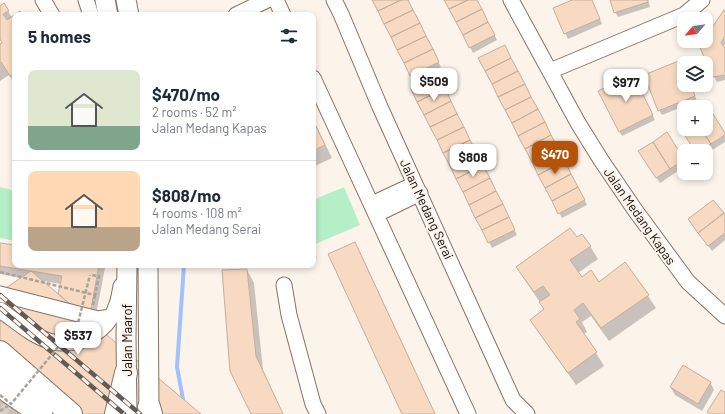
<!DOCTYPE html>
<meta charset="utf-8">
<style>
body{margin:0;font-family:Barlow,sans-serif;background:#f6f6f7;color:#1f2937;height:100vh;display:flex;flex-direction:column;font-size:15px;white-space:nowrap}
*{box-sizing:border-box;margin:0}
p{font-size:13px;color:#747a83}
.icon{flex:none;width:22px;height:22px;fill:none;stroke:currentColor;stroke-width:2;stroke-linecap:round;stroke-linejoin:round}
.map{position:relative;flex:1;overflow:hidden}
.panel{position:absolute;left:12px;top:12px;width:304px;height:256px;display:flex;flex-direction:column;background:#fff;border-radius:8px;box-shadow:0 2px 6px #0003}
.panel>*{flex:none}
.needle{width:26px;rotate:242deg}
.buttons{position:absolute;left:677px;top:12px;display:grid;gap:8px}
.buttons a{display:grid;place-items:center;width:36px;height:36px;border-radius:8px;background:#fff;box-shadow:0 2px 6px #0003;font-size:20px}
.price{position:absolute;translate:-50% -34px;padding:0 9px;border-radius:8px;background:#fff;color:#222;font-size:13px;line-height:26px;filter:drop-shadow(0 1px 2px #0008)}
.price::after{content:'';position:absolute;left:50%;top:24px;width:12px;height:9px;margin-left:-6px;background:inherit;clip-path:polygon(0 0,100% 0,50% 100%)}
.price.selected{background:#b45309;color:#fff}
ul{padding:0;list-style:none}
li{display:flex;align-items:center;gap:12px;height:100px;padding:0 16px}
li+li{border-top:1px solid #e0e1e3}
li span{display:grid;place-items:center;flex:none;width:112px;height:80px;border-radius:8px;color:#555}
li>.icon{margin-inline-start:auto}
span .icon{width:48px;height:48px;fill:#fffc;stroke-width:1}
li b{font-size:17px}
h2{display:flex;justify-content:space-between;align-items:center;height:48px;padding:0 16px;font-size:17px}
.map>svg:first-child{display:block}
</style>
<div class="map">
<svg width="725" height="414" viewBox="0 0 725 414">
<rect width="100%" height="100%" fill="#fcf3eb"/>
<!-- green -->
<path fill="#b5efc7" d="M0,187L15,191V241L0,238Z
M344,187L360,225L313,245V200Z"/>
<!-- shadow -->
<path fill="#0003" fill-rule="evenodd" d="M374,0H408L441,67L414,80Z
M446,0H476L497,40L473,53Z
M573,0H592L602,24L568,39L554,9Z
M611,0H648L650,7L618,17L615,12Z
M0,7L8,11L12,18L15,16V84L9,75L0,81V45L3,43L0,39Z
M725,12V45L723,48L725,50V80L717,82L698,41H706V34L710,32Z
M507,51L587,205L562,218L480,59Z
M681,61L684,68V85H691L697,101L662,115L659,110Z
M636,80L655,120L622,136L619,131Z
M440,81L517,235L492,248L412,89Z
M706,108L725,135V142L706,154V151H696L680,125L684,122V129H706Z
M313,119L332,158L313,167Z
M667,134L684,160V167L660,183L642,156Z
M725,217V240L712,251L689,220Z
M577,239L590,246L598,259L578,273L582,278L599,283L625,264L648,296L656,308L609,341L591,316L582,322L587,332L584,334L596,353L604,366L576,385L539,333L532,320L545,310L525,280L517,267Z
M354,243L362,256L435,414H403Z
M0,244L15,246V265H103L105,268L94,325L200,414L37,378L25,414H0V384L22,278L0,274ZM42,281L61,284L59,295Z
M247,270L254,283L263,370L283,414H252Z
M683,366L710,382L714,390L702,411L675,395L671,388Z"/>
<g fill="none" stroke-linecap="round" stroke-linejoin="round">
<!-- stream -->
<path stroke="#9fc1fc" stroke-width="4" d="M184,265L177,367L185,410L188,414"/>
</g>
<!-- building -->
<path fill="#f7dac1" stroke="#c4ae9c" d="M372,0H401L378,11Z
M401,0H408L413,10L384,24L378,11Z
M444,0H468L449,9Z
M468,0H477L482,9L456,22L449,9Z
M572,0H592L600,19L564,34L553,8Z
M610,0H648V2L614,13Z
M4,3L9,11L3,14L7,20L20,11L22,15H15V73L10,76L1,62L0,63V44L2,43L0,39V6Z
M482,9L488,22L463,35L456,22Z
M413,10L420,23L391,37L384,24Z
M724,10L725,11V36L721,43L725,48V75L713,77L697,41H706V33L709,32Z
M488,22L495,35L469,48L463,35Z
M420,23L426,36L397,50L391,37Z
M426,36L433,49L404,63L397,50Z
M505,45L511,58L485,71L478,58Z
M433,49L439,62L410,76L404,63Z
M511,58L518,71L492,84L485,71Z
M681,60L684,68V85H691L695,96L658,111L644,75Z
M518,71L525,84L498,97L492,84Z
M633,74L653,115L619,132L598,91Z
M438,75L445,88L417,102L411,89Z
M525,84L531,97L505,110L498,97Z
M445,88L451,101L424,115L417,102Z
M531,97L538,109L512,123L505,110Z
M451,101L457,114L430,127L424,115Z
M708,106L725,133V135L711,144L701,129H706V107Z
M538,109L545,122L518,136L512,123Z
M457,114L464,127L437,140L430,127Z
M313,120L325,145L313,151Z
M684,121V129H701L711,144L700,151H695L678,125Z
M545,122L551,135L525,149L518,136Z
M464,127L470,140L443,153L437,140Z
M667,132L684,159V160L670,169L653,142Z
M551,135L558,148L532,162L525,149Z
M470,140L477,153L450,166L443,153Z
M653,142L670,169L656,178L638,151Z
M558,148L565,161L538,175L532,162Z
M477,153L483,165L456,179L450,166Z
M565,161L571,174L545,188L538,175Z
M483,165L490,178L463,192L456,179Z
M571,174L578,187L552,201L545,188Z
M490,178L496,191L469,205L463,192Z
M578,187L585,200L558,214L552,201Z
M496,191L503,204L475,218L469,205Z
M713,200L724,213L698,233L688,219Z
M503,204L509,217L482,230L475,218Z
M724,213L725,215V233L708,246L698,233Z
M509,217L515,230L488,243L482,230Z
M570,228L577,237L582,234L591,246L570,260L582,277L591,270L599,282L625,262L649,295L601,328L583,303L574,310L580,319L576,322L597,352L568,373L530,320L544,309L539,302L550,295L543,286L534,292L516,267Z
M355,242L435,414H402L328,254Z
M0,243L15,245V265H99L89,320L58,294L62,276L0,266Z
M247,269L256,356L283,414H251L230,371L222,270Z
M31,271L89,320L201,414H78L0,347V292Z
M683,365L711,382L698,404L670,387Z
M721,390L725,392V414H710L707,412Z"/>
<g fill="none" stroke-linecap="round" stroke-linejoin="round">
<!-- minor-tunnel -->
<path stroke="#d9d0c9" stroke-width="15" stroke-dasharray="15 8" stroke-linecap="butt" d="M0,410L7,414"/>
<defs>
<path id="minor" d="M43,0L52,15
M86,0L91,15
M276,0L283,15
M334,0L341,14L380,107L513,400L527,414
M511,0L578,123L601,160L635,210L688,282L725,316
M236,15L267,0
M550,71L684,15L702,0
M313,78L468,414
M372,204L415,184
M377,214L420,193
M284,285L289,315L313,404L318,414
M0,294L98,319L111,317
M0,310C16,321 31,335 49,341C57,344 66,343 73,342C94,339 111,324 117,304C119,298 120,292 121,286"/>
<path id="major" d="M105,0L108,15
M126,0L129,15
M127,265L126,337L127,414
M148,265L149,414"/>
<path id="highway" d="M0,352L71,414
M0,372L26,395
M9,392L41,414
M149,407L151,414
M116,414L126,373"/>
</defs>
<!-- minor casing -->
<use href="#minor" stroke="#887362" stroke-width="17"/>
<!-- major casing -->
<use href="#major" stroke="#887362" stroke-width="21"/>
<!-- highway casing -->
<use href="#highway" stroke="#887362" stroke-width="24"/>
<!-- path -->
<path stroke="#aba29b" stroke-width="2.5" stroke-dasharray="4 2" stroke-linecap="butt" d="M0,272L95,295L99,276L90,275
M93,305L95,295"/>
<!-- minor -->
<use href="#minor" stroke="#fff" stroke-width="15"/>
<!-- major -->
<use href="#major" stroke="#fff" stroke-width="19"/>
<!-- highway -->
<use href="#highway" stroke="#fff" stroke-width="22"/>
<defs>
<path id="rail" d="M0,295L140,414
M0,308L124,414"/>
</defs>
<!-- rail casing -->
<use href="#rail" stroke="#635a54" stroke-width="4.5"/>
<!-- rail -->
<use href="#rail" stroke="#fcf3eb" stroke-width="3" stroke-dasharray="9" stroke-linecap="butt"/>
<!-- path-bridge -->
<path stroke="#aba29b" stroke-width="2.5" stroke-dasharray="4 2" stroke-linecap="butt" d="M0,395L11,404L78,323L90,275
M0,411L11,404"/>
</g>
<g text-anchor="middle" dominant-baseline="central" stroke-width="4" stroke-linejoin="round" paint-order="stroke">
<!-- street labels -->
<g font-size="13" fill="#150d07" stroke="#fcf3eb">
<text transform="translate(427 209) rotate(65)">Jalan Medang Serai</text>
<text transform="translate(640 216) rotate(55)">Jalan Medang Kapas</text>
<text transform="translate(127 340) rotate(-90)">Jalan Maarof</text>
</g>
</g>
</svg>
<div class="buttons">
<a><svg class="needle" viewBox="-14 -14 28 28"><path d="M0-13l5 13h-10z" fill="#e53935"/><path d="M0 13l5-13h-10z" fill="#747a83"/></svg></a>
<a><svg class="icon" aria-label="layers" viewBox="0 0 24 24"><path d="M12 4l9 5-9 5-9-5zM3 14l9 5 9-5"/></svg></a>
<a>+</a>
<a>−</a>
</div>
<b class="price" style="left:434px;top:102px">$509</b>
<b class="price" style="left:626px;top:103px">$977</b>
<b class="price selected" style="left:555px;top:175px">$470</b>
<b class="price" style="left:473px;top:178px">$808</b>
<b class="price" style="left:78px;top:356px">$537</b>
<section class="panel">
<h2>5 homes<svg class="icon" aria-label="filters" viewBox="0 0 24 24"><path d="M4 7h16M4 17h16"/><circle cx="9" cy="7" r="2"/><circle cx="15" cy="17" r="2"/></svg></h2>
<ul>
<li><span style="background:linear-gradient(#dfe7d0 70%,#7fa58c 0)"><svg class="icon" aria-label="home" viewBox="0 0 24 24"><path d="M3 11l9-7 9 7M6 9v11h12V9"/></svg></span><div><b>$470/mo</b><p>2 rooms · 52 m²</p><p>Jalan Medang Kapas</p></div></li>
<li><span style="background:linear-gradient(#ffd9b3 70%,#b9a48a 0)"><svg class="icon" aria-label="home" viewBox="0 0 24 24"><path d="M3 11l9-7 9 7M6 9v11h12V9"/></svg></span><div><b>$808/mo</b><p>4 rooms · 108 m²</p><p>Jalan Medang Serai</p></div></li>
</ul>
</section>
</div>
